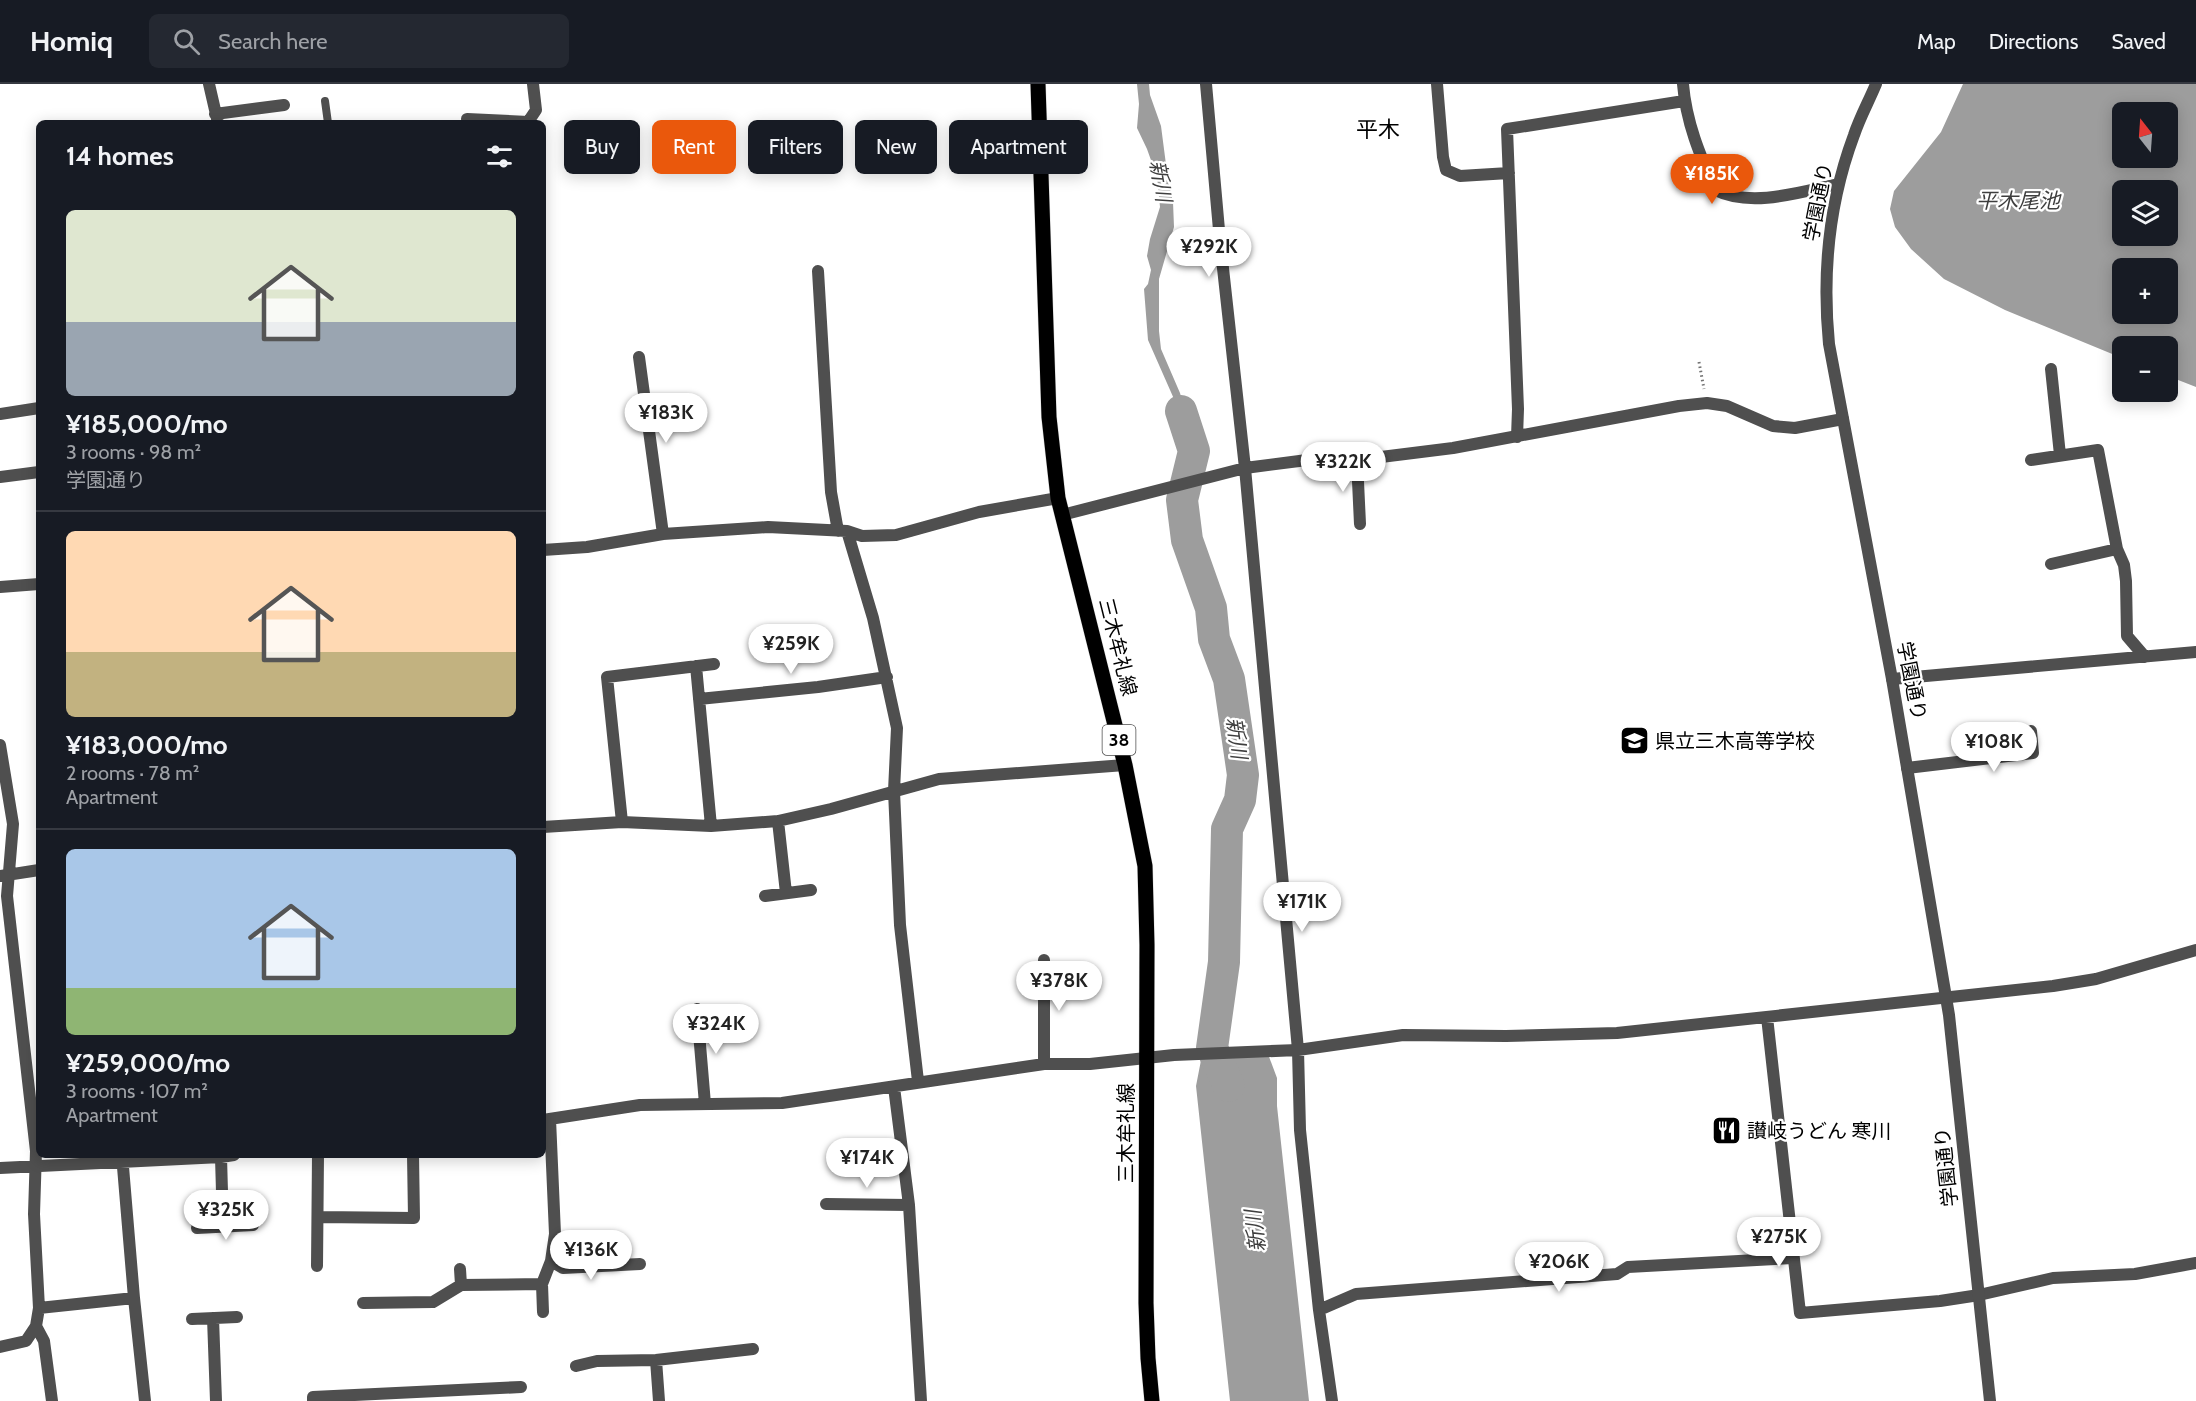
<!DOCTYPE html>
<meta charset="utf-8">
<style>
body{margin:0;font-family:Cabin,"Noto Sans JP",sans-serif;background:#242831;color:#f1f3f6;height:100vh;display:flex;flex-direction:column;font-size:22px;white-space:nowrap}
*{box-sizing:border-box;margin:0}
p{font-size:20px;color:#9ea1a6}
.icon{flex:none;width:33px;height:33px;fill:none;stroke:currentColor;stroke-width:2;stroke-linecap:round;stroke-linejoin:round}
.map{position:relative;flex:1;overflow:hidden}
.side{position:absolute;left:36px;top:36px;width:510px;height:1038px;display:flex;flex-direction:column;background:#171b24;border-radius:9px;box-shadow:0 3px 15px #0003}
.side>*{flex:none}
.hud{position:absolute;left:564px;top:36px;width:570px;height:54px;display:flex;gap:12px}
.needle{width:39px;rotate:343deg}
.controls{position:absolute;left:2112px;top:18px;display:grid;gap:12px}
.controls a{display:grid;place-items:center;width:66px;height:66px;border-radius:9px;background:#171b24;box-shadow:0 3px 15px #0003;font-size:30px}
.price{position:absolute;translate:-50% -51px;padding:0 14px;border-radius:21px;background:#fff;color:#222;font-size:20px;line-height:39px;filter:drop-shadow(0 2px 3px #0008)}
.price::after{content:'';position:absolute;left:50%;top:36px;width:18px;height:14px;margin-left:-9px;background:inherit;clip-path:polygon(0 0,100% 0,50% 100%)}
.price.on{background:#ea580c;color:#fff}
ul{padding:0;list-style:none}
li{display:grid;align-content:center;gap:12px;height:318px;padding:0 30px}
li+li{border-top:2px solid #363941}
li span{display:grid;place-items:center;height:186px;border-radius:9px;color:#555}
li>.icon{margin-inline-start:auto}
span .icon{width:108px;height:108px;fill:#fffc;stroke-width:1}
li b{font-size:26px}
h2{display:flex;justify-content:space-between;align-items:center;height:72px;padding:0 30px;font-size:26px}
.chip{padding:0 21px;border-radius:9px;background:#171b24;box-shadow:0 3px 15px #0003;font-size:21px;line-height:54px}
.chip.on{background:#ea580c;color:#fff}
header{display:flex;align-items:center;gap:36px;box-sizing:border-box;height:84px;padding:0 30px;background:#171b24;border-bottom:2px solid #363941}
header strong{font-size:28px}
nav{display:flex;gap:33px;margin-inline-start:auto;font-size:21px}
.search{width:420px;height:54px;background:#242831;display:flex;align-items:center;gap:15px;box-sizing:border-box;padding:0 21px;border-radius:9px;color:#9ea1a6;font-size:22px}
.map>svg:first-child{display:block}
</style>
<header>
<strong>Homiq</strong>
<div class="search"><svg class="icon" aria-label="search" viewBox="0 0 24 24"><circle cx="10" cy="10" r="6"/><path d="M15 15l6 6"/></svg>Search here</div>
<nav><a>Map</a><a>Directions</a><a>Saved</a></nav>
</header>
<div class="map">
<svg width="2196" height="1317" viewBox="0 0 2196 1317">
<rect width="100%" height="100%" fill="#fff"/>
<!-- water -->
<path fill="#9d9d9d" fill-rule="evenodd" d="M1137,0H1149L1150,11L1161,42L1168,96L1173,118L1174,143L1159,195V247L1161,265L1180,309L1195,361L1193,368L1174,315L1148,256L1144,205L1148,200L1151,186L1147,172L1150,155L1160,123L1157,93L1147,65L1137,44L1139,20Z
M1963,0H2196V303L2168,292V262H2122V274L2005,226L1944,195L1911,165L1895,143L1890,125L1894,107L1941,48ZM2122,28H2168V74H2122ZM2122,106H2168V152H2122ZM2168,184V230H2122V184Z
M1265,962L1277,994V1022L1309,1317H1230L1196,1002L1203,966Z"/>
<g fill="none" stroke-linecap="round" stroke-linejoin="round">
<!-- river -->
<path stroke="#9d9d9d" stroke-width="32" d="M1181,327L1194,367L1182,416L1187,456L1211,524L1214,555L1229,595L1243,691L1240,716L1227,745L1224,878L1212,964L1229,1002"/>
<defs>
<path id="primary" d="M1038,0L1049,333L1058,414L1125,681L1145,782L1147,861L1146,1219L1148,1274L1152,1317"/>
</defs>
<!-- primary casing -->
<use href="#primary" stroke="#dbdbdb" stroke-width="16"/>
<!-- path -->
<path stroke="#717171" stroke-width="3" stroke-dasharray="1.5 3" stroke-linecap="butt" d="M1699,278L1704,305"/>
<!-- service -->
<path stroke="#4f4f4f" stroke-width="8" d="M325,17L328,39"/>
<!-- minor -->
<path stroke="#4f4f4f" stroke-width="12" d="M209,0L218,39
M1206,0L1220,157L1245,384L1298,966L1300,1046L1319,1226L1332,1317
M1437,0L1443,73L1446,86L1460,92L1509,89
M1683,0C1686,38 1700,71 1715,106C1751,124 1801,108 1838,100
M215,30L284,21
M467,35L528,38L536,26L533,0
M818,187L831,408L838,447
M639,273L663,450
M2051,285L2060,371
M0,330L39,324
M1517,353L1518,325L1507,45L1684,17
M1357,376L1360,440
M2031,376L2098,366L2117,465L2124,481L2126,497L2127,552L2145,573
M0,393L39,388
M1062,431L1245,384L1307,376H1357L1453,364L1679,322L1707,319L1727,322L1773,342L1795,344L1843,335
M847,447L873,534L897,644L894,707L900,841L918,997
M543,466L587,463L663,450L768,443L847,447L862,452L896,451L979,428L1058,414
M2051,480L2117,465
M0,503L39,500
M696,582L711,742
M1892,595L2196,568
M699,615L818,603L887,593
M0,661L13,740L7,812L36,1067L34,1130L39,1224
M1907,684L2033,669L2031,647
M778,737L786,809
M622,738L607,593L714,580
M543,743L622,738L711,742L778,737L831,725L939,695L1125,681
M0,792L39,786
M765,812L811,806
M1044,876V980
M697,925L705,1020
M1767,933L1800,1229L1940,1217L1979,1211L2053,1194L2135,1190L2196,1179
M894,1003L909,1121L921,1317
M543,1036L640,1021L782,1019L1044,980H1090L1174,971L1298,966L1403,951L1506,952L1617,949L2053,902L2096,895L2196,866
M122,1071L134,1214L145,1317
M221,1073L223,1143
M0,1084L221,1073L234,1071
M826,1120L909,1121
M318,1133L414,1134L413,1071
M197,1144L253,1141
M551,1177L563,1184L640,1180
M317,1182L318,1071
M460,1185L461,1201
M542,1200L543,1228
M363,1219L433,1218L461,1201L542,1200L551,1177L555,1150L550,1035
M1319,1226L1356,1210L1617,1190L1628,1183L1793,1174
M213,1234L216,1317
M192,1235L237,1233
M36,1242L44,1257L52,1317
M0,1263L26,1257L36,1242L39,1224L134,1214
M656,1276L659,1317
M576,1282L597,1277L656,1276L753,1265
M313,1317V1313L521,1303"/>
<!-- tertiary -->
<path stroke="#4f4f4f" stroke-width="12" d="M1876,0C1869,17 1860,33 1854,51C1829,118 1822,188 1829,260L1892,595L1949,931L1990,1317"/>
<!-- primary -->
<use href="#primary" stroke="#000" stroke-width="15"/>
</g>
<!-- icons -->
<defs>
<symbol id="school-square" viewBox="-11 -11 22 22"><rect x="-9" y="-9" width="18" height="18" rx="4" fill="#000" stroke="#fff"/><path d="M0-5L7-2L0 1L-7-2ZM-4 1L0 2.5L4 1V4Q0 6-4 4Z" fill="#fff"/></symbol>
<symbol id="restaurant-square" viewBox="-11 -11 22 22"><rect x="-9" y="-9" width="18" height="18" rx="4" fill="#000" stroke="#fff"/><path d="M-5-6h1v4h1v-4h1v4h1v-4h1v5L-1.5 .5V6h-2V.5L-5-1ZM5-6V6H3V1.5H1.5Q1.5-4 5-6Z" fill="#fff"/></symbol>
</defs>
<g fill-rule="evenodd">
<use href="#school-square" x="1618" y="640" width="33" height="33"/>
<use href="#restaurant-square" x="1710" y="1030" width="33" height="33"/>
</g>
<g text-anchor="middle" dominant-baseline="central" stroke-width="4.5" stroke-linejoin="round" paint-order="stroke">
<!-- shield labels -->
<rect fill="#fff" stroke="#4c4c4c" stroke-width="1.5" x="1102.5" y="641" width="33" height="30" rx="4.5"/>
<g font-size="18" font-weight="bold" fill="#000">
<text x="1119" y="656">38</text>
</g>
<!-- street labels -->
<g font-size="20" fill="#000" stroke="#fff">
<text transform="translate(1818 118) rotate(-79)">学園通り</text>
<text transform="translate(1118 563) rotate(76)">三木牟礼線</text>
<text transform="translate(1912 597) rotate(79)">学園通り</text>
<text transform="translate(1126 1049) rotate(-90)">三木牟礼線</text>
<text transform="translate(1946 1083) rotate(-96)">学園通り</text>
</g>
<!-- poi labels -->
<g font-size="20" fill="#000" stroke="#fff" text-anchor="start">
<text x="1655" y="657">県立三木高等学校</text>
<text x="1747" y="1047">讃岐うどん 寒川</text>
</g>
<!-- water labels -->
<g font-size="21" font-style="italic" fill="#3e3e3e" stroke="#fff">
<text transform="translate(1161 97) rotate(80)">新川</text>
<text x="2018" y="116">平木尾池</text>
<text transform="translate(1237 654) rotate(82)">新川</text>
<text transform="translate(1255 1147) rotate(-97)">新川</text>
</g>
<!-- quarter labels -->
<g font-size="22" fill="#000" stroke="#fff">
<text x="1378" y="45">平木</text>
</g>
</g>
</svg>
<div class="controls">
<a><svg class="needle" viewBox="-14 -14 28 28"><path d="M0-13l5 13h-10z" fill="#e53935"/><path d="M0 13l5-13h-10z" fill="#9ea1a6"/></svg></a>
<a><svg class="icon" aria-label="layers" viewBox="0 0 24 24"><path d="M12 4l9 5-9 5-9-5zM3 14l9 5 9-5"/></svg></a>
<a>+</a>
<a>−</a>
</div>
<b class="price on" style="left:1712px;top:121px">¥185K</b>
<b class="price" style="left:1209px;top:194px">¥292K</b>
<b class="price" style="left:666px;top:360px">¥183K</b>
<b class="price" style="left:1343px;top:409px">¥322K</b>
<b class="price" style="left:791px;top:591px">¥259K</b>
<b class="price" style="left:1994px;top:689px">¥108K</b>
<b class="price" style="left:1302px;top:849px">¥171K</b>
<b class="price" style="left:1059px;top:928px">¥378K</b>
<b class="price" style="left:716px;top:971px">¥324K</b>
<b class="price" style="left:867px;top:1105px">¥174K</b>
<b class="price" style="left:226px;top:1157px">¥325K</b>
<b class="price" style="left:1779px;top:1184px">¥275K</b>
<b class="price" style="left:591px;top:1197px">¥136K</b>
<b class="price" style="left:1559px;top:1209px">¥206K</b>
<div class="hud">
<a class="chip">Buy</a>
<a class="chip on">Rent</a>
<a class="chip">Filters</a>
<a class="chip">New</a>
<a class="chip">Apartment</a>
</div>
<section class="side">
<h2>14 homes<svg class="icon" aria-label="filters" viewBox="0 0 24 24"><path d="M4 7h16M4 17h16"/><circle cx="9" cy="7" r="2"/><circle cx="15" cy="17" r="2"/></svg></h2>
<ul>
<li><span style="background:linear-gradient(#dfe7d0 60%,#9aa5b1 0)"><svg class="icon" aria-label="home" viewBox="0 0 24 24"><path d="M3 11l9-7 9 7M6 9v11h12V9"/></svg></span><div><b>¥185,000/mo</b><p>3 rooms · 98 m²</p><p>学園通り</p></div></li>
<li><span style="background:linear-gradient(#ffd9b3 65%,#c2b280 0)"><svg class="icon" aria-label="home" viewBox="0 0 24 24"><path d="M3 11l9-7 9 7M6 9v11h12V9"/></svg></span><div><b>¥183,000/mo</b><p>2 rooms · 78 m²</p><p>Apartment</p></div></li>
<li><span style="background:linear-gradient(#a9c7e8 75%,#8fb573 0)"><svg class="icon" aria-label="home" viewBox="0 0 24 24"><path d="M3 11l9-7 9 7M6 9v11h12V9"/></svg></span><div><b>¥259,000/mo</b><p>3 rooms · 107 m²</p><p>Apartment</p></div></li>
</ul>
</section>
</div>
